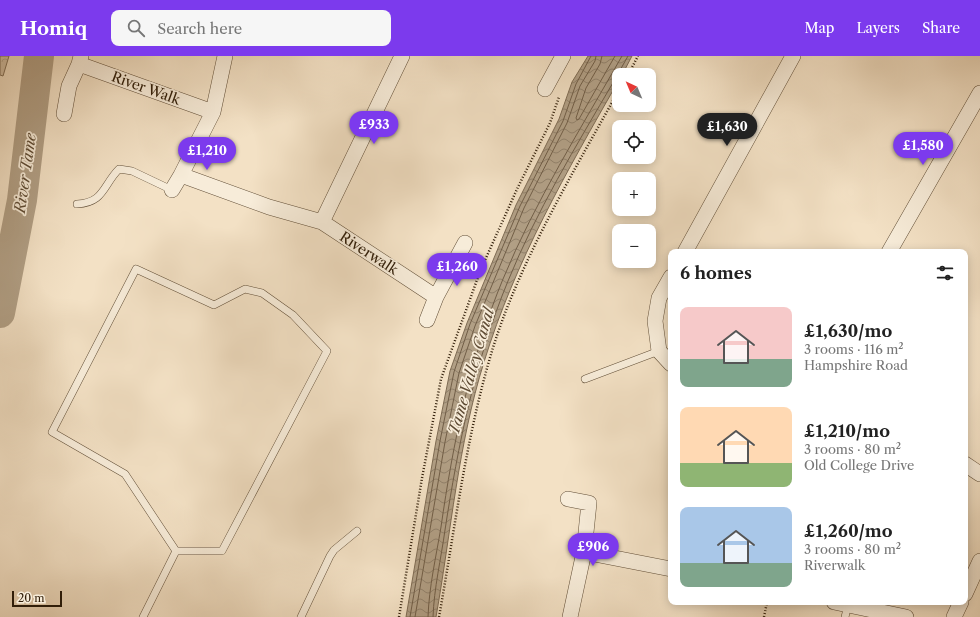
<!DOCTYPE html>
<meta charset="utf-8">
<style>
body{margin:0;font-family:"Libre Caslon Text",serif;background:#f6f6f6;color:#222;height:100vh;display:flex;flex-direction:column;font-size:15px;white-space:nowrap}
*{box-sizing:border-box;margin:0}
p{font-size:13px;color:#767676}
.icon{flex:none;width:22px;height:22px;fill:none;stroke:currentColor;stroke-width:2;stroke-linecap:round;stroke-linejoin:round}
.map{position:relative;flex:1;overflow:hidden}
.side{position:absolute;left:668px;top:193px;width:300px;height:356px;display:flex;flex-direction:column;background:#fff;border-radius:8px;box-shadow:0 2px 10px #0003}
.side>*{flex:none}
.needle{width:26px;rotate:316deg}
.controls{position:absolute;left:612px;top:12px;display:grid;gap:8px}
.controls a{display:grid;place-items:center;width:44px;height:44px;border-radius:8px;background:#fff;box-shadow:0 2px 10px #0003;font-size:20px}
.scale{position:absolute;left:12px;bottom:10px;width:50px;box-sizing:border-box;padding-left:4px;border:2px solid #311e09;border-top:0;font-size:11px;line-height:14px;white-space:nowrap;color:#311e09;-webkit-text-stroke:3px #f7ecd9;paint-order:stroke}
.price{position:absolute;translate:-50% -34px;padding:0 9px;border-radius:14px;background:#7c3aed;color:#fff;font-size:13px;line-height:26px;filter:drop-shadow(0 1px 2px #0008)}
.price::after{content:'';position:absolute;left:50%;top:24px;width:12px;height:9px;margin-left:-6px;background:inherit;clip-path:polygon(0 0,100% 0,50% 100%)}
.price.selected{background:#222;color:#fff}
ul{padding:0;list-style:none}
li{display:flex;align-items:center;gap:12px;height:100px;padding:0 12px}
li span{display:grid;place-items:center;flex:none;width:112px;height:80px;border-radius:8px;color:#555}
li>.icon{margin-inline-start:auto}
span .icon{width:48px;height:48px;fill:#fffc;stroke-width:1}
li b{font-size:17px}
h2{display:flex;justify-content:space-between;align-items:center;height:48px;padding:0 12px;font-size:17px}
header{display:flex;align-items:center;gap:24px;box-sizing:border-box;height:56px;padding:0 20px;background:#7c3aed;color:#fff}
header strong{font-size:19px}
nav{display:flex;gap:22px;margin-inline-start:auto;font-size:14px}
.search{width:280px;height:36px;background:#f6f6f6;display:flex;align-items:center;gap:10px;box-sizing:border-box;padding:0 14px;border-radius:8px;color:#767676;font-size:15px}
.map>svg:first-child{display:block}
</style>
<header>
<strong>Homiq</strong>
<div class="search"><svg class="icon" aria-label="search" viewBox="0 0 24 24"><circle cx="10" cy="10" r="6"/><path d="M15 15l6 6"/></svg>Search here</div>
<nav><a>Map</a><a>Layers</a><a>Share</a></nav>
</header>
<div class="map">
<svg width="980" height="561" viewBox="0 0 980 561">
<defs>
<pattern id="forest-crowns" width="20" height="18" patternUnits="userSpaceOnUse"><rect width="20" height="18" fill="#d2c0a5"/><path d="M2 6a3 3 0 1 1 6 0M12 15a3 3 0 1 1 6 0" fill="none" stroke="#b5a58d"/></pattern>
<pattern id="water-waves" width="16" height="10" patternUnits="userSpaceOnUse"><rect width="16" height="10" fill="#b19f85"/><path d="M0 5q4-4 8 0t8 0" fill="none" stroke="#91816b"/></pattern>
</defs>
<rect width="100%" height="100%" fill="#f3e1c5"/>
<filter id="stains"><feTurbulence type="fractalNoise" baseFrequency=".005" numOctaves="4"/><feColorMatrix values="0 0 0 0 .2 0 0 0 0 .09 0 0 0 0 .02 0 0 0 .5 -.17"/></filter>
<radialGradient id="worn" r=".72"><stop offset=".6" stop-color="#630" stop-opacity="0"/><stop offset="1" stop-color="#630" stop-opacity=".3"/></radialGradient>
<!-- forest -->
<path fill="url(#forest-crowns)" stroke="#826f57" d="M0,0H9L3,20L0,19Z"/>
<!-- water -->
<path fill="url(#water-waves)" stroke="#7e6b53" d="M588,0H632L622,19H619V24C567,115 515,205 484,306C458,389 451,476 436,561H406L436,385L450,315L467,267L516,149L559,63L572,26Z"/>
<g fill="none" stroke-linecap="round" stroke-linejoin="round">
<!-- shore -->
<path stroke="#715e47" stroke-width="1" d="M602,0L600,8L586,32L576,62L577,64L579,63L615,0
M410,561L440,385L454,316L470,268L520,150L563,65L576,28L591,0
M415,561L445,386L459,317L475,270L524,152L567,67L580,30L595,5L596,0
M428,561C429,531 436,501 441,471C453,387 470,303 503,223C535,146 581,72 622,0
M433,561C434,532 441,503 445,474C458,389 475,305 508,225C536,156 576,90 614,25L619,21V16L628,0"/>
<!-- river -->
<path stroke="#b19f85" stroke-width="30" d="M0,257L22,144L39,0"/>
<defs>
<path id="lane" d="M77,148C104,147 103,129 119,113L132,115L172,134
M136,213L214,249L245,233L262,237L293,259L327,295L222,495H176L125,418L52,376Z
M585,323L659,295
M143,561L176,495
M301,561L330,500L334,494L357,475
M845,561L848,549"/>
<path id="street" d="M225,0L213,56L181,119L269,151L322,166L436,241
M79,8L213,56
M545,33L563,0
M64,58L69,30L79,8L81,0
M172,134L181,119
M322,166L402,0
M685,196L793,0
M889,196L980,37
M671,221L659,242L655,265L659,295L671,308
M427,264L436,241L465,187
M965,408L980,418
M568,443L589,447L584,496L671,513
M965,538L980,505
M834,546L906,561
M570,561L584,496
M954,561L961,546"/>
</defs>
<!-- lane casing -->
<use href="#lane" stroke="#624f38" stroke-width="8"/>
<!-- street casing -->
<use href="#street" stroke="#624f38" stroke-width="16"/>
<!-- path -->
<path stroke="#311e09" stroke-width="2.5" stroke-dasharray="1 2" stroke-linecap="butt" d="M628,19L638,0
M399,561L422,422L441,323L481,213L518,131L550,67L559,41
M439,561C455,472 466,381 492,295C519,206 574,115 619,34
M764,561L767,546"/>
<!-- lane -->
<use href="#lane" stroke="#f7ecd9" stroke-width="7"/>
<!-- street -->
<use href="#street" stroke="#f7ecd9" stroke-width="15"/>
</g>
<g text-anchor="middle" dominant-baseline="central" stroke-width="3.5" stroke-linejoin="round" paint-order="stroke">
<!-- street labels -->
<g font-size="14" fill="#311e09" stroke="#f7ecd9">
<text transform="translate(146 32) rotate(20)">River Walk</text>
<text transform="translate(369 197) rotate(33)">Riverwalk</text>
</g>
<!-- water labels -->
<g font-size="15" font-style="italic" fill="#5e4b34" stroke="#f7ecd9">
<text transform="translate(25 117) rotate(-82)">River Tame</text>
<text transform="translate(471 315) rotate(-74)">Tame Valley Canal</text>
</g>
</g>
<rect width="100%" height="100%" filter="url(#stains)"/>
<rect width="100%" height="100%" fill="url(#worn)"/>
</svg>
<div class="controls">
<a><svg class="needle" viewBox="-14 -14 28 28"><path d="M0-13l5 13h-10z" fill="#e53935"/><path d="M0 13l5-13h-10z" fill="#767676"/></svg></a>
<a><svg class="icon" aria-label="locate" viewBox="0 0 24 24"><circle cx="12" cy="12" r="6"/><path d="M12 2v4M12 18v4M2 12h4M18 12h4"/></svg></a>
<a>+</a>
<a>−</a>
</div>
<div class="scale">20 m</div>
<b class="price" style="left:374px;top:89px">£933</b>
<b class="price selected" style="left:727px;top:91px">£1,630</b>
<b class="price" style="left:923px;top:110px">£1,580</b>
<b class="price" style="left:207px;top:115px">£1,210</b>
<b class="price" style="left:457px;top:231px">£1,260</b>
<b class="price" style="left:593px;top:511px">£906</b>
<section class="side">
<h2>6 homes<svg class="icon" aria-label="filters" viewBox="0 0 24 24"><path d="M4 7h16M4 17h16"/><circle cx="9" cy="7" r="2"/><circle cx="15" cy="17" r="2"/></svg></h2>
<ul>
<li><span style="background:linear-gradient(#f6c9c9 65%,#7fa58c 0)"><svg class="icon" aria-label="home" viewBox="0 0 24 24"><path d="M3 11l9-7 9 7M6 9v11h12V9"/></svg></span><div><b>£1,630/mo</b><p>3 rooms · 116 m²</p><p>Hampshire Road</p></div></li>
<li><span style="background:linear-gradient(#ffd9b3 70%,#8fb573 0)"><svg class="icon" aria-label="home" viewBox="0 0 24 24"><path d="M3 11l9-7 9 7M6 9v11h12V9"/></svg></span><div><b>£1,210/mo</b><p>3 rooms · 80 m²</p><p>Old College Drive</p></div></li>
<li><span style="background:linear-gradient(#a9c7e8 70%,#7fa58c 0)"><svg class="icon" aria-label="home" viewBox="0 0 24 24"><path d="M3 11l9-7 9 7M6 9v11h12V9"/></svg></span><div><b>£1,260/mo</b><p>3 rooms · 80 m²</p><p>Riverwalk</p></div></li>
</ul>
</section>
</div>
